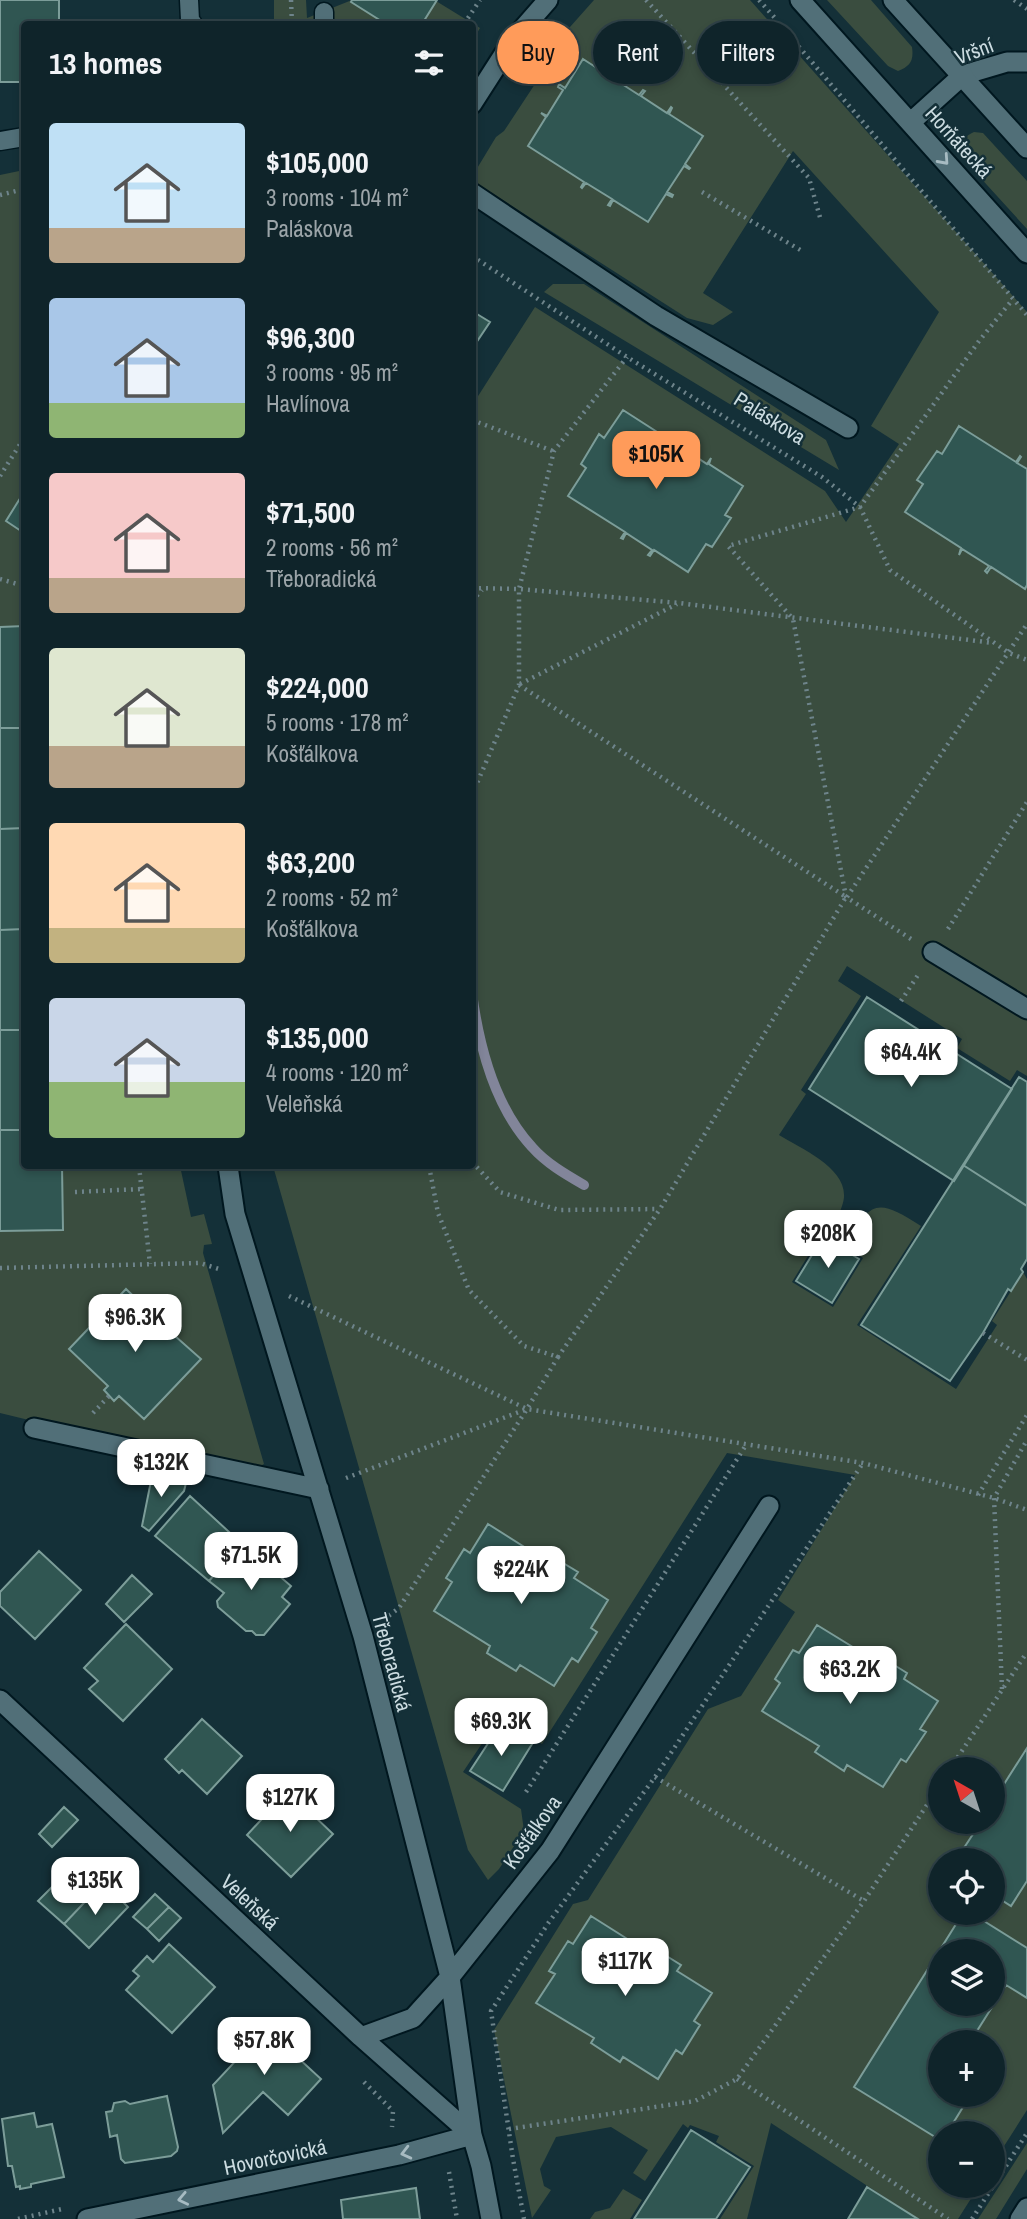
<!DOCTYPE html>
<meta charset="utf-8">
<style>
body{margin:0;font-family:"Archivo Narrow",sans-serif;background:#182c32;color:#f1f3f6;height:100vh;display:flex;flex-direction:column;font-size:26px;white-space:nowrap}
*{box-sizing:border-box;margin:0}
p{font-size:23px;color:#9ba4a8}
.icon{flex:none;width:38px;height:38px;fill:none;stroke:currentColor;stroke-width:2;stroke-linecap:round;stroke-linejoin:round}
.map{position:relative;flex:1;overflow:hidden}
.drawer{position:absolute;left:21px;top:21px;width:455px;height:1148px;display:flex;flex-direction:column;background:#0f242a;border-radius:7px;box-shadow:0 4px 10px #0003,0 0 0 2px #2f4147}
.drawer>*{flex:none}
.hud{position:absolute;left:497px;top:21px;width:424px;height:63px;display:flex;gap:14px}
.needle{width:46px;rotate:321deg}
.controls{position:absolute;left:928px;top:1757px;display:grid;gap:14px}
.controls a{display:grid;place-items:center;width:77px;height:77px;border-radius:50%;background:#0f242a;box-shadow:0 4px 10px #0003,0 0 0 2px #2f4147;font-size:35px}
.price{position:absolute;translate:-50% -60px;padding:0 16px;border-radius:14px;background:#fff;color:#222;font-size:23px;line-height:46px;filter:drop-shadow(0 2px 4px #0008)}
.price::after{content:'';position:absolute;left:50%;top:42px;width:21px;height:16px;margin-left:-10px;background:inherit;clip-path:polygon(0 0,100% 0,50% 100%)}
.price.on{background:#ff9b5a;color:#111}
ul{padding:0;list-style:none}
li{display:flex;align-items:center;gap:21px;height:175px;padding:0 28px}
li span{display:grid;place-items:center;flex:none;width:196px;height:140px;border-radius:7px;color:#555}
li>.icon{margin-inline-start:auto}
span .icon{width:84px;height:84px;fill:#fffc;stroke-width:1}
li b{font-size:30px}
h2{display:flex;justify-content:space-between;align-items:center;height:84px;padding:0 28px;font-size:30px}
.pill{padding:0 24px;border-radius:32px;background:#0f242a;box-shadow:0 4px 10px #0003,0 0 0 2px #2f4147;font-size:24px;line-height:63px}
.pill.on{background:#ff9b5a;color:#111}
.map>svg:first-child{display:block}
</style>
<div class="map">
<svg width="1027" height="2219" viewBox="0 0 1027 2219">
<rect width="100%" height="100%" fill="#143038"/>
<!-- green -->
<path fill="#3a4d3f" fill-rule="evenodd" d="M274,0H306L307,18L352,0L351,2L386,24H274Z
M594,0H750L1027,312V469L1017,463L1021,457L1016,462L959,426L942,454L936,451L917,480L923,484L905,512L961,548L959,555L962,549L1024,589L1027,585V1076L1017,1070L1010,1081L957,1048L962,1039L847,966L838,981L861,996L801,1090L806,1094L779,1135C803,1150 855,1171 842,1206C839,1216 831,1225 826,1234L822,1233L792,1282L833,1307L863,1258L844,1246C871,1201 876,1197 921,1226L857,1325L956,1389L997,1325L992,1321L1023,1272L1027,1279V1748L992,1803V1769H940V1822H981L956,1860H940V1913H963L854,2087L940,2140V2186H979L958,2219H918L771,2123L747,2219H720L754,2166L716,2142L719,2136L690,2125L688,2128L683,2124L645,2181L633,2173L648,2150L611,2127L556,2137L540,2169L544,2186L551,2190L532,2218L494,2030L573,1904L588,1900L708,1709L741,1696L795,1612L778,1600L855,1475L727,1453L542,1744L499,1718L463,1772L521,1809L524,1831L499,1869L488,1880L468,1850L273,1166H472L473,404L535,307L825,491L846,522L899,444L871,426L939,312L793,151L703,293L733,312L713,325L687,318L476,183L473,175L496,137L504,131L560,46L562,36ZM583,60L639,95L644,91L641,96L667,113L672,108L669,114L703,136L685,164L690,168L684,166L667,192L671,197L666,194L613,200L610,205L612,199L586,183L581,187L584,182L528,146L546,117L541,113L547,116L563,90L558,86L560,85L565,88ZM623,410L679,446L684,441L681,447L707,464L712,459L709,464L725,515L731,519L712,547L706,544L688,572L654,550L649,556L652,550L626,533L621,538L625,532L568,496L586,468L581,464L599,435L604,438ZM488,1524L545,1560L549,1554L577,1572L574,1578L608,1600L591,1628L578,1662L572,1658L554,1686L520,1665L487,1653L490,1646L434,1611L452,1582L446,1578L464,1550L470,1553ZM817,1625L874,1660L878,1655L907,1673L904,1679L938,1702L920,1729L925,1733L907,1762L901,1759L883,1787L847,1765L844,1771L815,1753L819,1746L763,1711L780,1683L793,1650L799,1653ZM592,1916L648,1952L652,1947L681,1965L678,1971L712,1993L694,2021L700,2025L682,2053L676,2050L623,2057L619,2062L591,2043L594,2038L555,1974L550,1971L567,1941L573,1944Z
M827,0H871L912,47C914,61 910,66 898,71L888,66Z
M436,1L480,28L473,40L472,24H422Z
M974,132L983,133L1027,181V229L966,162C961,149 959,138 974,132Z
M24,170V492L6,521L24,533V626L0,627V175Z
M553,284H584L826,440L839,470L544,292Z
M62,1166H180L191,1217L204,1214L212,1244L204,1245L203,1253L264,1464L247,1473L0,1413V1231L63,1230ZM126,1289L150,1312L156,1308L180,1331L175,1336L201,1359L144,1419L119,1396L114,1401L104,1391L108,1386Z
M1027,1881V1948L983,1920L987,1913H992V1904L997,1897L1011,1905Z
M1006,1985L1027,1998V2110L992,2165V2133H947L963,2107L944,2095H992V2042H970Z
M1027,2143V2169L996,2219H978Z
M623,2189L642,2200L630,2219H590L595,2212L610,2208Z"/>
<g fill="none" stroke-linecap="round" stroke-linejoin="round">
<!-- stream -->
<path stroke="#82859a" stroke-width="10" d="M472,993C479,1046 494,1106 532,1147C546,1163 565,1174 584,1185"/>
</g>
<!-- building -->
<path fill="#305652" stroke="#7c9d99" stroke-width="2" fill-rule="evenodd" d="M0,0H59V24H24V82H0Z
M352,0H437L422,24H386L351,2Z
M583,59L639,95L643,90L645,91L641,96L667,113L671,107L672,108L669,114L703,136L685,164L690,168L689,169L684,166L667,192L673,195L672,197L666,194L648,222L613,200L610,206L608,205L612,199L586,183L582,188L581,187L584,182L528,146L546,117L541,113L547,116L563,90L558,87L559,84L565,88Z
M472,311L490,322L472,349Z
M623,410L679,446L685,441L681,447L707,464L711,458L709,464L743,486L725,515L731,518L712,547L706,544L688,572L654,550L650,556L648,555L652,550L626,533L623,539L621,538L625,532L568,496L586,468L581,464L599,434L604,438Z
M959,426L1016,462L1020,456L1021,457L1017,463L1027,469V585L1025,589L991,567L987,573L985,571L989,566L962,549L959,555L961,548L905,512L923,484L917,480L937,451L942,454Z
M24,492V533L6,521Z
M24,626V728H0V627Z
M0,728H24V828L0,829Z
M24,828V929L0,930V829Z
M24,929V1030H0V930Z
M867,997L1012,1089L954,1181L809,1089Z
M0,1030H24V1130H0Z
M1019,1077L1027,1082V1206L963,1165Z
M0,1130H24V1166H62L63,1230L0,1231Z
M963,1165L1027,1206V1259L1021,1269L1023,1272L1011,1291L1008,1289L983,1333L950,1381L861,1325Z
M823,1237L859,1259L832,1303L796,1281Z
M126,1289L150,1312L155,1307L180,1331L175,1336L201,1359L144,1419L119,1396L114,1401L104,1390L108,1386L69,1349Z
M152,1476L186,1483L184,1491L149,1531L142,1526Z
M190,1496L241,1543L209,1581L155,1536Z
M488,1524L545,1560L548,1554L578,1572L574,1578L608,1600L591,1628L597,1632L578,1662L572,1658L554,1686L520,1665L516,1671L487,1653L490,1646L434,1611L452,1582L446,1578L464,1549L470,1553Z
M241,1543L291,1586L282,1597L290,1604L264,1635H256L252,1631H246L218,1607L217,1601L224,1593L209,1581Z
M39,1551L81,1590L35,1639L0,1606V1592Z
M132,1575L152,1594L124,1622L106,1604Z
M126,1624L172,1669L123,1721L89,1689L98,1681L84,1668Z
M817,1625L874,1660L878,1655L907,1673L904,1679L938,1701L920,1729L926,1732L906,1762L901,1759L883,1787L847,1765L844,1771L815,1752L819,1746L762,1711L780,1683L775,1679L793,1650L799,1653Z
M202,1719L242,1756L207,1794L182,1770L179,1773L165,1759Z
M500,1725L532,1744L503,1791L470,1771Z
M1027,1748V1881L1011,1906L992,1894V1860H956L981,1822H992V1803Z
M288,1791L333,1834L291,1877L247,1835Z
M64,1807L78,1820L52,1847L39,1834Z
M79,1860L88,1870L84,1874L99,1887L64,1924L38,1901Z
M99,1887L114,1902L118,1897L128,1907L89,1948L64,1924Z
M155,1894L169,1907L147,1929L133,1917Z
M169,1907L181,1918L159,1941L147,1929Z
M963,1913H971L1027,1948V1998L1006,1985L970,2042H940V2095H944L963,2107L947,2133H940V2140L854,2087ZM940,1951H992V2004H940Z
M591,1916L648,1952L652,1947L681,1965L677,1971L712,1993L694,2021L700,2025L682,2054L676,2050L658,2079L623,2057L620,2062L591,2043L594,2038L536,2003L555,1974L549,1971L568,1941L573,1944Z
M169,1944L215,1987L172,2033L126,1990L139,1976L133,1971L147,1956L153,1962Z
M273,2021L302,2049L296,2056L321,2079L288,2115L263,2092L223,2133L213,2085Z
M167,2096L178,2147L177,2151L171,2156L125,2163L121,2159L117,2135L110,2137L106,2112L112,2111L114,2103L125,2101L130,2104Z
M34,2113L37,2127L52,2124L64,2177L31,2184V2187L20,2189V2186L16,2187L12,2166H8L2,2119Z
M691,2130L750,2167L716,2219H634Z
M867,2187L918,2219H848Z
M416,2188L420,2219H343L341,2200Z"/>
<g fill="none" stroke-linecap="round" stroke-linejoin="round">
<defs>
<path id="service" d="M189,0L190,20L193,24
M324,24V12
M0,141L24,137"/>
<path id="minor" d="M963,75L1007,62H1027
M472,104L513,40L548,0
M472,193L656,316L848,428
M933,952L1027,1009
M228,1166L235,1214L363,1636L450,1977L472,2135L481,2166L491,2219
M34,1428L319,1489
M0,1700L361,2037L472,2135
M361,2037L413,2018L450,1977L550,1851L769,1506
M87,2219L399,2155L472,2135
M1020,2219L1027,2208"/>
<path id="secondary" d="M800,0L1027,253
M893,0L1027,148
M911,122L963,75"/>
</defs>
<!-- service casing -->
<use href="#service" stroke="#00171f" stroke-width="21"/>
<!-- minor casing -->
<use href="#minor" stroke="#00171f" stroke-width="23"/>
<!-- secondary casing -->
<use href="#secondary" stroke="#00171f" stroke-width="23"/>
<!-- path -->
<path stroke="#6e848b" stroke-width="4.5" stroke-dasharray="2 5" stroke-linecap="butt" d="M291,0L292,24
M646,0L809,178L821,221
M759,0L775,18
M1014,0L1027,9
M464,24L480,0
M794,41L1027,315
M702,192L802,251
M0,195L24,189
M472,256L627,357L822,477L860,507L890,570L1009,653L1027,660
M472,420L553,451
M0,476L24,438
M0,579L24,586
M472,588L519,589L679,603L993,643
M472,601L482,590
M520,684L677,604
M519,685L846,897L660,1209L558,1357
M472,795L519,685V589L554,451L627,357
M847,897L1027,624
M948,929L1027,802
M911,939L846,897L793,619L728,546L860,507L979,341L1013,299
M901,1001L918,975
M472,1162L500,1192L559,1210L659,1209
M139,1166L150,1264
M429,1166L438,1213L469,1290L524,1346L558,1357L527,1409
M75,1192L142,1189
M0,1268L200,1263L222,1270
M289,1296L527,1409L863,1463L994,1498L1027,1510
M983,1333L1027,1360
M93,1413L109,1396
M346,1478L527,1409L399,1608L387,1617
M978,1495L1027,1415
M1002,1689L994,1498L1027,1440
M950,1769L1027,1652
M655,1777L864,1901
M526,1792L746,1445
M737,2079L948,2219
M364,2082L393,2111L392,2127
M509,2129L695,2101L737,2079L864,1901L940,1785
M449,2172L457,2219
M18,2219L62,2209
M524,2219L513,2159L491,2011L549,1922L655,1777L863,1463
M972,2219L1027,2133"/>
<!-- service -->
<use href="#service" stroke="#516f78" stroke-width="18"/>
<!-- minor -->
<use href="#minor" stroke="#516f78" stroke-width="19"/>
<!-- secondary -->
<use href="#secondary" stroke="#516f78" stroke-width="19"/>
</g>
<!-- one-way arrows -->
<defs><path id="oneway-chevron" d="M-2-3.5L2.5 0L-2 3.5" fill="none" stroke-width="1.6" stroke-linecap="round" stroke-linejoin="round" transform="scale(1.75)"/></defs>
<g stroke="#a7bbc2">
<use href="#oneway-chevron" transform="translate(944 160) rotate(48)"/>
<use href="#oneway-chevron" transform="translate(406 2153) rotate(166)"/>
<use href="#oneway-chevron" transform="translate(183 2199) rotate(168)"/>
</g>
<g text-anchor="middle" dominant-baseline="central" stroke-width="5" stroke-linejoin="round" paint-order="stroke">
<!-- street labels -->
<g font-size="21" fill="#ccdce1" stroke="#143038">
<text transform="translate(974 51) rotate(-21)">Vršní</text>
<text transform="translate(959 142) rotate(48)">Horňátecká</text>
<text transform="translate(770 418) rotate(32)">Paláskova</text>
<text transform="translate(392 1662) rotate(75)">Třeboradická</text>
<text transform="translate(532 1832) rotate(-55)">Košťálkova</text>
<text transform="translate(250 1902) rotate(43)">Veleňská</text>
<text transform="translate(275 2157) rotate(-12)">Hovorčovická</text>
</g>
</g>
</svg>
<div class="controls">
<a><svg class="needle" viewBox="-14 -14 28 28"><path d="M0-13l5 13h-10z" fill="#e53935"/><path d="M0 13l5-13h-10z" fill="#9ba4a8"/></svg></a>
<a><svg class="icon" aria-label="locate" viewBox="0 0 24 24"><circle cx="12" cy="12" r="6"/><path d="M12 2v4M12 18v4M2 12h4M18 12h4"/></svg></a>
<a><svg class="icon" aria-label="layers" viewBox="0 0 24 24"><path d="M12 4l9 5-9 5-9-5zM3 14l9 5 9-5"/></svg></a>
<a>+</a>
<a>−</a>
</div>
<b class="price on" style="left:656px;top:491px">$105K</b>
<b class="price" style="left:911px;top:1089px">$64.4K</b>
<b class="price" style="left:828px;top:1270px">$208K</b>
<b class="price" style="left:135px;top:1354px">$96.3K</b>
<b class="price" style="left:161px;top:1499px">$132K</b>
<b class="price" style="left:251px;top:1592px">$71.5K</b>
<b class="price" style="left:521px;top:1606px">$224K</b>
<b class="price" style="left:850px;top:1706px">$63.2K</b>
<b class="price" style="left:501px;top:1758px">$69.3K</b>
<b class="price" style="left:290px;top:1834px">$127K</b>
<b class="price" style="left:95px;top:1917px">$135K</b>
<b class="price" style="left:625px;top:1998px">$117K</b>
<b class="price" style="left:264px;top:2077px">$57.8K</b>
<div class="hud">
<a class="pill on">Buy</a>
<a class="pill">Rent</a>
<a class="pill">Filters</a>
</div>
<section class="drawer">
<h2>13 homes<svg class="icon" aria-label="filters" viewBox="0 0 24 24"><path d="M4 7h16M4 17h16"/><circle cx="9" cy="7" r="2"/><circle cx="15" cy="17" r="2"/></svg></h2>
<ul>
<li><span style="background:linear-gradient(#bfe0f5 75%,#b9a48a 0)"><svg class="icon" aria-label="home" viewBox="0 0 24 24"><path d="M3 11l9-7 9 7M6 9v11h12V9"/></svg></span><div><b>$105,000</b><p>3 rooms · 104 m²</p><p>Paláskova</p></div></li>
<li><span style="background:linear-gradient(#a9c7e8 75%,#8fb573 0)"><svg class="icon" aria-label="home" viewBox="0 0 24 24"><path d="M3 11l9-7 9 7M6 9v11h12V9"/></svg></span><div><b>$96,300</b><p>3 rooms · 95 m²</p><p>Havlínova</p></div></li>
<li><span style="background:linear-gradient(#f6c9c9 75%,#b9a48a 0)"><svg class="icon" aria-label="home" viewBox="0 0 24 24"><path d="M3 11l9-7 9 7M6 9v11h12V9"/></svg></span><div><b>$71,500</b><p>2 rooms · 56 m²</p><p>Třeboradická</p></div></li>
<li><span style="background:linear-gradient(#dfe7d0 70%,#b9a48a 0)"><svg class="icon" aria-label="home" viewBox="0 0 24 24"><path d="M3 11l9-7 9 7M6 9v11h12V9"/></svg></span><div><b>$224,000</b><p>5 rooms · 178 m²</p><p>Košťálkova</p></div></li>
<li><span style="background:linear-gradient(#ffd9b3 75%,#c2b280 0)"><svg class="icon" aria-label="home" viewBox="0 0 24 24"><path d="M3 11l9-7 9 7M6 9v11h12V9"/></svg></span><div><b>$63,200</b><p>2 rooms · 52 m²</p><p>Košťálkova</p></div></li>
<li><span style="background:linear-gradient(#c9d6e8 60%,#8fb573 0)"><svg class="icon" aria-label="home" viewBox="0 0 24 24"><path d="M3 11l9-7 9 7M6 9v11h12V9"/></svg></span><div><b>$135,000</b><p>4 rooms · 120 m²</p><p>Veleňská</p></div></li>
</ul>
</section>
</div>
